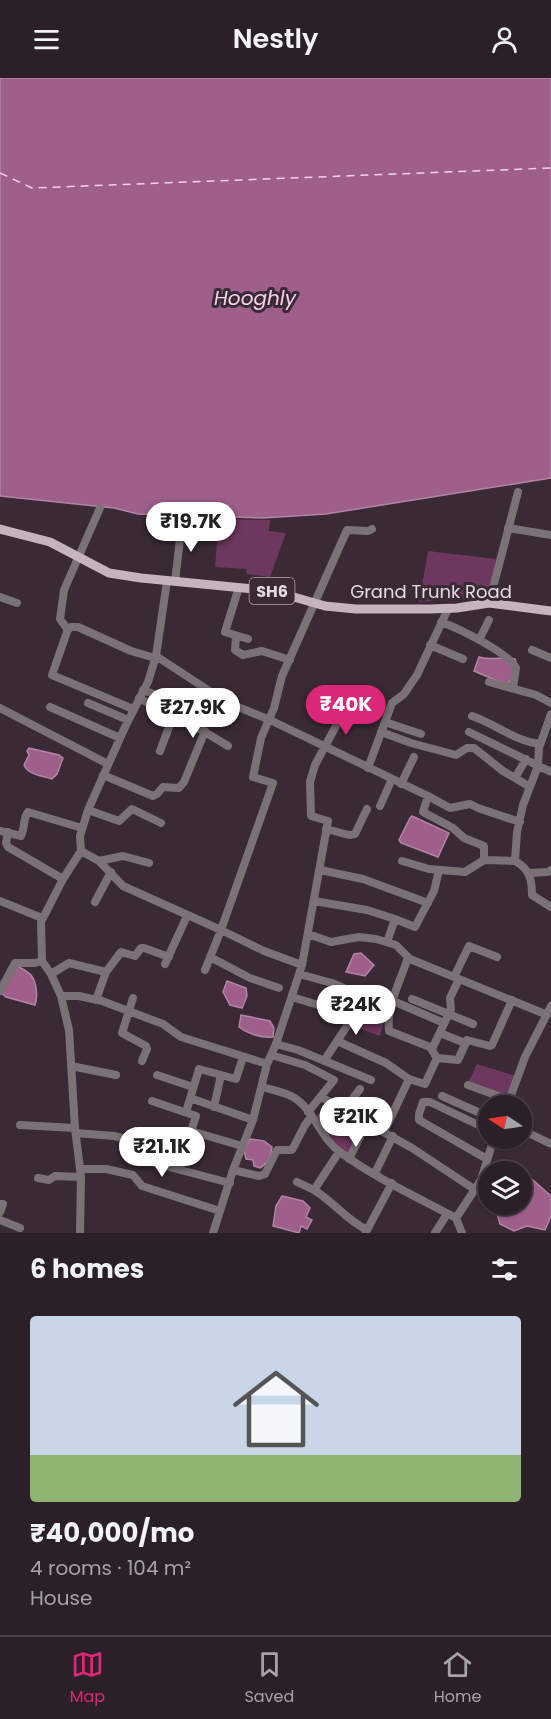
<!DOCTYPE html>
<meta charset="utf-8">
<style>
body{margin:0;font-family:Poppins,sans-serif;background:#342830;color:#f1f3f6;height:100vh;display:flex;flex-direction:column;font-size:22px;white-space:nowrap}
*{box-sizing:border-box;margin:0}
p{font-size:20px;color:#a6a3a8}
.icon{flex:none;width:33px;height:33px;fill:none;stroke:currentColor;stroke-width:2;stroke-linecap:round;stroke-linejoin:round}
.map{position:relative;height:1155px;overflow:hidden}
.drawer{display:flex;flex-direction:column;background:#2c2028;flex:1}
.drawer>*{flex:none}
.needle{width:39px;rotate:282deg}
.buttons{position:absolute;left:478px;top:1017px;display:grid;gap:12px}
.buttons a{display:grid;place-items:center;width:54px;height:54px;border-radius:50%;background:#2c2028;box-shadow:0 2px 4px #0004,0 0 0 2px #483e45;font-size:30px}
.price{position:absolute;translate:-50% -51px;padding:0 14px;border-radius:21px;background:#fff;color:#222;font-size:20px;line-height:39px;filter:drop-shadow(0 2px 3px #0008)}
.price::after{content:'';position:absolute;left:50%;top:36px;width:18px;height:14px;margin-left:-9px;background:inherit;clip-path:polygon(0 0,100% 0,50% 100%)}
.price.current{background:#db2777;color:#fff}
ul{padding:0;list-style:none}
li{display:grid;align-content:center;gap:12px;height:318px;padding:0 30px}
li span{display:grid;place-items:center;height:186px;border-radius:6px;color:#555}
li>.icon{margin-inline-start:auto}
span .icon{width:108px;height:108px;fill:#fffc;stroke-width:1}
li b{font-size:26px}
h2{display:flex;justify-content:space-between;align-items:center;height:72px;padding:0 30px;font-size:26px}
header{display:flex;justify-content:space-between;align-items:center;height:78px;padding:0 30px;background:#2c2028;font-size:27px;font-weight:600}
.tabs{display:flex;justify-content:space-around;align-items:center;height:84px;border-top:2px solid #483e45;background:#2c2028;font-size:16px;color:#a6a3a8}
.tabs a{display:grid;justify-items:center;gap:3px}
.tabs .current{color:#db2777}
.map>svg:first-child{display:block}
</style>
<header><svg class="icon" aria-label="menu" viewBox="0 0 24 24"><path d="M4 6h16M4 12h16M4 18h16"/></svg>Nestly<svg class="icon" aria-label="person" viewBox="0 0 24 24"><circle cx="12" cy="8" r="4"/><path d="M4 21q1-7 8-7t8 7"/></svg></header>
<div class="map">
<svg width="551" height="1155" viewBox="0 0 551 1155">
<rect width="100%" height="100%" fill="#3a2a35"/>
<!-- pitch -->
<path fill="#6d375e" d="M219,441L270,442L269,453L286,455L270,499L247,496L246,491L215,489Z
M428,473L496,481L487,520L419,524Z
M357,927L386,935L380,958L347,946Z
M477,986L516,998L507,1019L468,1005Z
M330,1022L366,1044L349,1078L331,1066L315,1040Z"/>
<!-- water -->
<path fill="#9e5f8b" stroke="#b484a5" stroke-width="1.5" d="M0,0H551V400L326,436L263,440L138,436L114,430L0,418Z
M479,579C492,583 502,578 515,581L518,591L507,607L474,593Z
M29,670L59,677L63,680L57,696L52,701C43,698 28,697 24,687L29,677L27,673Z
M412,738L449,755L438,779L401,765L399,762L410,740Z
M361,875L374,887L365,898L346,894L354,876Z
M14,886C19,889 28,893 31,897C37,905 38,919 35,927L6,919L0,914Z
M227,903L246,910L247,918L242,930L230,927L223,914Z
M241,937L270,943L274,950L273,959C261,960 248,956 239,949Z
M250,1061L264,1063L272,1069C271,1079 268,1085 260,1090L254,1088L253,1082L246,1081L244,1072Z
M522,1096L533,1102L551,1118V1138L545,1152L527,1148L514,1153L500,1146L496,1132L493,1127L522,1126Z
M282,1118L303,1123L310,1130L306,1139L312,1142L307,1151L301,1148L299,1155L273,1148L276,1128Z"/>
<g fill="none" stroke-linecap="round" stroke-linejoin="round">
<!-- ferry -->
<path stroke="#f6d1e9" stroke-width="1.5" stroke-dasharray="8 6" stroke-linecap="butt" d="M0,95L32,110L551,90"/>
<!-- minor -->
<path stroke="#7b7278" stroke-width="8" d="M508,450L551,457
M175,503L182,445
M239,509L225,554L248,561
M0,519L17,525
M489,525L518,414
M441,544C458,550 509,575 516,590L513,610
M68,552L60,541L64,512L100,430
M236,558L235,572L243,577L262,573L290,582
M479,562L489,542
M430,567L463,581
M532,572L551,580
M156,578L211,614L238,629L270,642L428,718L423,734L453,750L464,760L484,768V782
M489,604L536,617L551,625
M143,612L178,625L160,673
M139,620L173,639
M88,625L128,642
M50,629L120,660
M0,630L108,686
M133,631L52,597L68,551L71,549H78L131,573L155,580
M175,636L228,668
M551,636L539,670L538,688L523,727L517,754L515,783C530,791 532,802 532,817L551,829
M472,638C496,646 514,663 540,666
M385,644L421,656
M197,648L205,634L211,637L220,619
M381,654L411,665L456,677L467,670H474L503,693L530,709
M469,654L551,694
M368,690L392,625L404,616L417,597L448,531
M103,697L153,718L157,716L163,709L179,710L184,704L205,653
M515,700L526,681
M401,706L414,679
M428,718L450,730L470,726L478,730L520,744
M380,728L392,701
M88,732L119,743L132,731L161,745
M326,751L349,757L355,756L367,731
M0,753L21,758C25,750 23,740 28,734L82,750
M8,754L6,765L8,769L63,801
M81,773L99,783L123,808L221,852L273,705L253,699L261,660L274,630L282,598L347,452L368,453L372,451
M99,783L123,778L149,785
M402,783L429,791L465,794L484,782L515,783
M320,792L363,801L428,825
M528,795L548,794L551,792
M0,823L42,840
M314,823L367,832L395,841
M95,824L111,794
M308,856L331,864L359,859L376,861L396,867L410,881L545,936L551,935
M387,864L395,841L415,849L434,813L439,792
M210,879L250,900L279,910
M408,879C401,903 386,927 389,953L430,969L437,980
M165,886L187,838
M205,892L221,852L264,873L302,887
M51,896L69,885L106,894
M299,896L332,905L355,915L363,922L390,930
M454,899L469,868L497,879
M0,913L15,885H35L42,883
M61,918H79L102,923L163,946L181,959L267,986
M292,919L351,937
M133,920L122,955L146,968L147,971L142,983
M412,921L473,946
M96,922L106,894L121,874L135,878L141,870H144L169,879
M393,923L444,945
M440,955L465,965
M337,963L386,985L409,1001L425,1006L437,980L458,982L467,962L490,968L492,967L512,922
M276,966L298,972L371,1002
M432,971L451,931L450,920L459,901
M271,977L305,987L334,1002L308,1034
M324,983L347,948L359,918
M71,988L116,997
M157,997L193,1009
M468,1007L509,1022
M262,1009C272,1012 284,1014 293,1019C314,1031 320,1060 340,1074C375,1100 417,1119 456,1140
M442,1018L489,1039
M321,1019L367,1045
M190,1020L253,1042
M152,1023L196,1038L179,1091
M507,1028L525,979L551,928
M214,1029L221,997
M344,1032L360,1011
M186,1034L199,991L236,1001L243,979
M20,1047L75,1050
M522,1052L551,1066
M191,1053L242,1068
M384,1054L409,1001
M76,1055L114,1058L139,1064L135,1080L230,1105
M349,1081L367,1045L412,1070L474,1111
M487,1081L419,1042V1036L423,1024H430L489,1052
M80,1091H106L133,1097L142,1108L220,1133
M233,1092L259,1098L265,1096L277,1072H292L305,1047L311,1039
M375,1095L393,1058
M38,1100L49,1102L55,1098L81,1099
M297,1104L314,1112L339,1074
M314,1112C334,1124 346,1142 367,1152
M0,1126H3L0,1134
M0,1142L20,1150
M366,1154L392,1105
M80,1155L81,1099L75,1050L69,952L61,918L51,896L42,883L41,844L63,801L81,773L80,758L88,732L125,649L148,604L156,578L167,503
M213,1155L233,1092L253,1042L267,986L276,966L302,887L328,743L311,738L310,704L315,687L343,635
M435,1155L447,1136
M462,1155L456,1140L481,1102L494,1060"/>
<!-- major -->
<path stroke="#c5b4bf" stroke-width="9" d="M0,451L50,464L109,495L141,500L273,513L325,528L356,531H430L457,530L489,525L551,533"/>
</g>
<g text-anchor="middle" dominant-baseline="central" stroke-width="6" stroke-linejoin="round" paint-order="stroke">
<!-- shield labels -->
<rect fill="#3a2a35" stroke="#b2a6ae" stroke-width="1.5" x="249.5" y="500" width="45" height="26" rx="4.5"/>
<g font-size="16" font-weight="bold" fill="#e6dbe2">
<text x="272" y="513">SH6</text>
</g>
<!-- street labels -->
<g font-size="18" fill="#e6dbe2" stroke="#3a2a35">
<text x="431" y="513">Grand Trunk Road</text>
</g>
<!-- water labels -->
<g font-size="20" font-style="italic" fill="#f6d1e9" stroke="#3a2a35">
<text x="255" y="220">Hooghly</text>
</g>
</g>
</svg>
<div class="buttons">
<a><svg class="needle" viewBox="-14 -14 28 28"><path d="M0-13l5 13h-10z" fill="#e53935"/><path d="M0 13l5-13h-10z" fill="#a6a3a8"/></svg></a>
<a><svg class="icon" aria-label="layers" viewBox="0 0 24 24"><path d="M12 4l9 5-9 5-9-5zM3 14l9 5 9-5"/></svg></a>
</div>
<b class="price" style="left:191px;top:475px">₹19.7K</b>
<b class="price current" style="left:346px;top:658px">₹40K</b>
<b class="price" style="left:193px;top:661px">₹27.9K</b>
<b class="price" style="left:356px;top:958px">₹24K</b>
<b class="price" style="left:356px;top:1070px">₹21K</b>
<b class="price" style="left:162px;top:1100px">₹21.1K</b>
</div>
<section class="drawer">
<h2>6 homes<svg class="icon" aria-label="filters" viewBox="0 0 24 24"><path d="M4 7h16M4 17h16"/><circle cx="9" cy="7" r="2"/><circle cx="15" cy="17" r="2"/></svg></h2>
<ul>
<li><span style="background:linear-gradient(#c9d6e8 75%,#8fb573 0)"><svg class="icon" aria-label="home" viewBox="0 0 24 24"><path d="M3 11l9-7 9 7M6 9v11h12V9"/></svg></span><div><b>₹40,000/mo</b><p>4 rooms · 104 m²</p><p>House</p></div></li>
</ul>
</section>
<nav class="tabs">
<a class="current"><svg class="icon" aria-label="map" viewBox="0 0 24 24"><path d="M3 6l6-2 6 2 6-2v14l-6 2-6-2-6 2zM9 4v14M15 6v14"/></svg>Map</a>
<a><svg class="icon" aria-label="saved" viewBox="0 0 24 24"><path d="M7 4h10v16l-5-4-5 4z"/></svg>Saved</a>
<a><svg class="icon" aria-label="home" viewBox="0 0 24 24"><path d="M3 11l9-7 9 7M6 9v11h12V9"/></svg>Home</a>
</nav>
